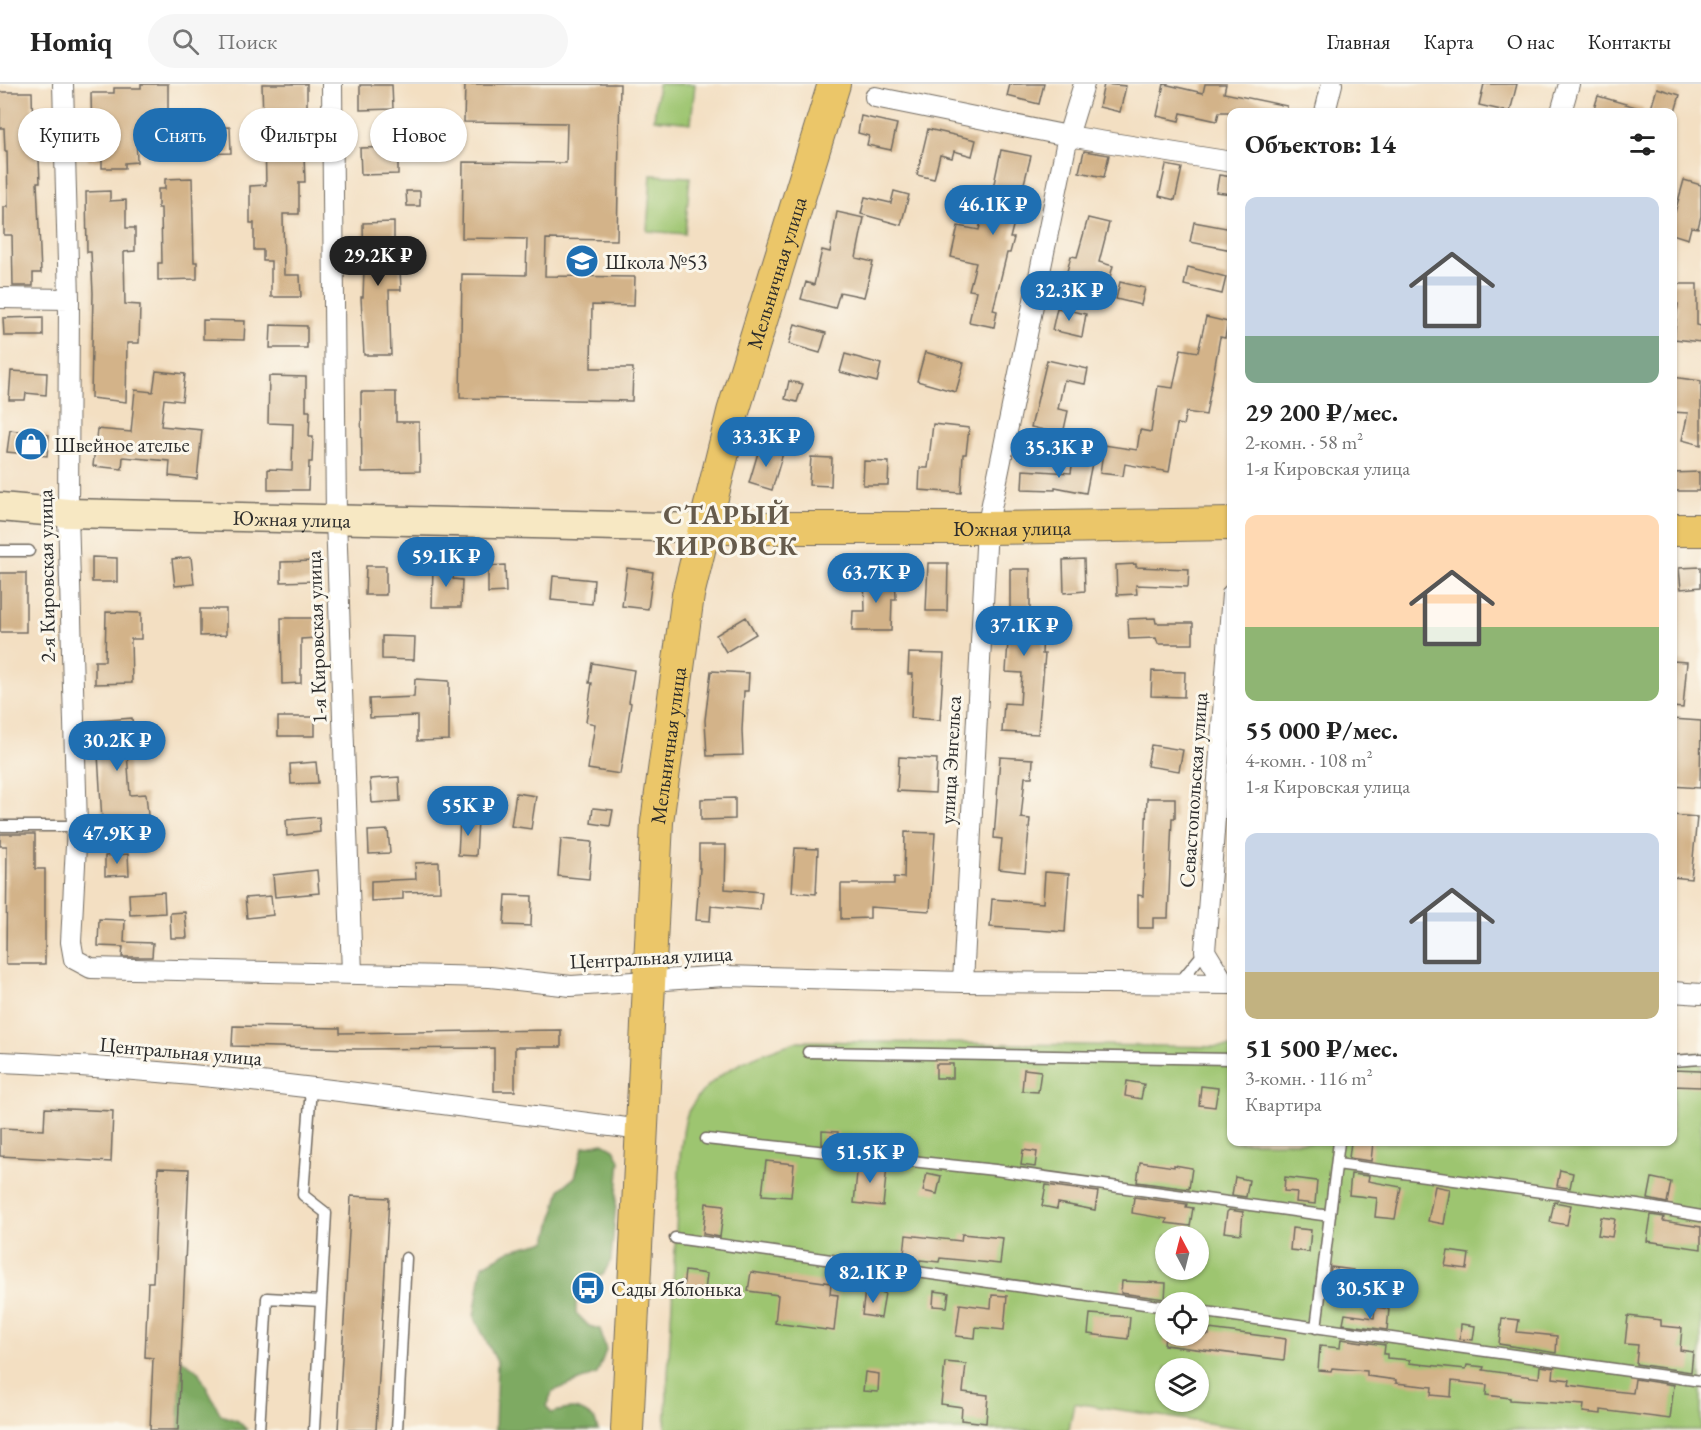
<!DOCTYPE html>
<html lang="ru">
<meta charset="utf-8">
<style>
body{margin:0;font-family:"EB Garamond",serif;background:#f6f6f6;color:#222;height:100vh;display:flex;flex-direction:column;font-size:22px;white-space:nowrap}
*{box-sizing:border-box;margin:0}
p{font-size:20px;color:#767676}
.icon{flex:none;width:33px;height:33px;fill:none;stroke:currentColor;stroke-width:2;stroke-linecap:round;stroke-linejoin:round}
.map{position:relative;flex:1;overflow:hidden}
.sheet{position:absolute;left:1227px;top:24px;width:450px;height:1038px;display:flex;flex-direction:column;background:#fff;border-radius:12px;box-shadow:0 2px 4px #0004}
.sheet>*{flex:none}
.guide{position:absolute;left:18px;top:24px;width:570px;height:54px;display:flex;gap:12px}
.needle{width:39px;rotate:353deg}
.fabs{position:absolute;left:1155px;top:1142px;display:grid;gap:12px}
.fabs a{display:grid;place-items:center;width:54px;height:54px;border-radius:50%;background:#fff;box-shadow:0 2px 4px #0004;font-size:30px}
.price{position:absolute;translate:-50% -51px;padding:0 14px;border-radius:21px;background:#1f6fb2;color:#fff;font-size:20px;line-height:39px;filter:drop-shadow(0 2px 3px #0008)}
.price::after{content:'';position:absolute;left:50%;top:36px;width:18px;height:14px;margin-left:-9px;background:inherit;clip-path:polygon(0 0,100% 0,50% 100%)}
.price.selected{background:#222;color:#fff}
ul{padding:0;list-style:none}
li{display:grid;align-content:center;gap:12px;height:318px;padding:0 18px}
li span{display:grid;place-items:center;height:186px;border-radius:12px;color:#555}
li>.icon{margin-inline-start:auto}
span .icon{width:108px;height:108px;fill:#fffc;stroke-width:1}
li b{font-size:26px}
h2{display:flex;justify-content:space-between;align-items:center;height:72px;padding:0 18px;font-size:26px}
.chip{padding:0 21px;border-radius:27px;background:#fff;box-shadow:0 2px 4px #0004;font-size:21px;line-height:54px}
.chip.selected{background:#1f6fb2;color:#fff}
header{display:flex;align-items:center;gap:36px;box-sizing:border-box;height:84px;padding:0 30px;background:#fff;border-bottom:2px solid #e0e0e0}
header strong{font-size:28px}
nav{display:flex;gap:33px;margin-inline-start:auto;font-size:21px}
.search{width:420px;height:54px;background:#f6f6f6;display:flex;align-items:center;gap:15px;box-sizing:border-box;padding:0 21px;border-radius:33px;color:#767676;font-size:22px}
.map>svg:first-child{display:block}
</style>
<header>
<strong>Homiq</strong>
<div class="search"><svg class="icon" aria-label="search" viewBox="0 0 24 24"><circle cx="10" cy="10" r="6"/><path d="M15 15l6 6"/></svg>Поиск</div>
<nav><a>Главная</a><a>Карта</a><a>О нас</a><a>Контакты</a></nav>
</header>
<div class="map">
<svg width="1701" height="1346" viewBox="0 0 1701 1346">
<rect width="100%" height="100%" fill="#fbf7ec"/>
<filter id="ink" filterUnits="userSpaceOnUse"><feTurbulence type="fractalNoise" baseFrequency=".0167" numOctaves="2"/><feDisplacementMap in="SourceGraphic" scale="12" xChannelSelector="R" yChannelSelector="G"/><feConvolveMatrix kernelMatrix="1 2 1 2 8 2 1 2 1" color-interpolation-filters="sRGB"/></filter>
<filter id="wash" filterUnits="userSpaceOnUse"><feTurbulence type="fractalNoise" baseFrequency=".008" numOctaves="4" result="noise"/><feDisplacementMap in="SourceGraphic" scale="24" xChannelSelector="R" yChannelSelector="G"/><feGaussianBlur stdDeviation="1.35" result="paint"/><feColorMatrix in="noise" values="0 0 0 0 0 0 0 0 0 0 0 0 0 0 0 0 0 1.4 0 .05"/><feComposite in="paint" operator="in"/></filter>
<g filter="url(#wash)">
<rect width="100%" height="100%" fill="#f3dfc2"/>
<!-- green -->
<path fill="#9dc570" stroke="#64784e" stroke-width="1.5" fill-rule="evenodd" d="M658,0H695L691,39L654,35Z
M651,91L690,93L685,150L647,147Z
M798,957L1231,963L1232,1058H1672L1673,969H1701V1346H1254L1074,1319L1069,1346H665L680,1072C682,1060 683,1036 689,1026C713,985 756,971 798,957ZM1166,1152H1198V1185H1166ZM1166,1218H1198V1251H1166ZM1166,1284H1198V1317H1166Z"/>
<!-- forest -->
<path fill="#7eaa62" stroke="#546a46" stroke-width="1.5" d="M603,1059L614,1065L620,1076L611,1176L603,1191C577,1197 576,1203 576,1229L589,1242L600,1245L606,1266L597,1290L553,1307L546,1322L551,1329C572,1323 578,1322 595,1336L598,1346H495L497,1278L474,1233L482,1182L511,1166L547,1157L560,1105L575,1093L583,1063Z
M181,1275L198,1287L221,1331L238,1337L247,1346H178Z"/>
<g id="blocks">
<!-- building -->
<path fill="#d3b389" d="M141,0H168V30H176V50L136,51L137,78L125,79V84H102V77H88V54H92L91,9H114V4H141Z
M262,0H307V31H299L300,72H304L305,98H299V130H283L284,191H300L301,213H271V177H263V166H254V139H250V102L266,101L265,55H257V36H263Z
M465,0H620L617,156L546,155L545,192L635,193L634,222L592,221L591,284H633L632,317L460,314L462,190L526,191L527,155L462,154L463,78L566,79L567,39L464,38Z
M1010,0H1044L1039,20L1007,12Z
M1104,0L1126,2L1120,28L1099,23Z
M1164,0L1203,9L1205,0H1226L1224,9L1287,22V28H1219L1217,37L1181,29L1179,37L1157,32Z
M1484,0H1517L1510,28L1479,21Z
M360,1H392L393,25L360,26Z
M1657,4L1680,11L1675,28H1650Z
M0,8H32L33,49H37V75H39L40,98H37L41,189H33V202H13L12,151H4V123H8L7,67H5L4,44H0Z
M1598,12L1643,25V28H1593Z
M861,32L897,40L891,66L867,61L869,52L858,49Z
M230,43L231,69L199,70L198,44Z
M928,45L976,56L972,72L954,67L952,74L940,71L934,95L917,91Z
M398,63V90L361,91L360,64Z
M1001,66L1031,72L1010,154H1014L1010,169H1007L993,226L997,227L994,243L969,238L976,207L969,206L976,179L951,173L958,142L979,146L987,113L991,114Z
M1084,67L1109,71L1104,93L1079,88Z
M1166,81L1182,84L1175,116L1159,112Z
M1219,91L1232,93V110L1216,108Z
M192,94L194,178H197V195L158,196V179H162L161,124H158V105H165V95Z
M1684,96L1701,101V132L1698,144L1691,143L1688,155L1672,150V127L1675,128Z
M110,107V117L126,116V144H135V167L124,168L125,220L140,221L139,259H127L126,318L91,314L93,209L91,168H87L86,108Z
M406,107H420V122H407Z
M894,107L909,111L901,141L861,130L865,113L891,119Z
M837,128L864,134L856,174L873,178L864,213L840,208L835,224L801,215L806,198L814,201L822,166L830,168Z
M1088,134L1109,139L1099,178L1113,182L1108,201L1066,191L1071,172L1077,173Z
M394,138V185H400L401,206H389L391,271H364L361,213H363L364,185L363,139Z
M1194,138L1232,145V166L1190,158Z
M1188,183L1226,193L1222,210L1184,201Z
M1120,198L1145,204L1141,221L1116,215Z
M1672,200H1697V241L1701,242V258L1674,255L1678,220H1672Z
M1057,224L1086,230L1082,253L1052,246Z
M43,233V252H4L3,234Z
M1206,233L1228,238L1225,254L1220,253L1206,331L1186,328L1183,341L1177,340L1169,388L1125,380L1123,392L1100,389L1104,361L1137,366L1140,346L1151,348L1158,302L1173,304L1181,265L1198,268Z
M203,236L245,237L244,256L203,255Z
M795,240L826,249L820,269L789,260Z
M271,241L307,242V264H270Z
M925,268L964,279L956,308L917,297Z
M845,270L881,280L877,298L840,288Z
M1047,276L1088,285L1085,300L1064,296L1058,325L1068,327L1063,350L1031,343Z
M11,287L47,289L46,311L26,309L25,316H9Z
M156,287L185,290L182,317L164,315L161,342L202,346L197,395L169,392L170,377L123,373L122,385L93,382L97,345L131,348L135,306L153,308Z
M269,292L306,293V327H310L309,353H313L312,378H309L308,406H268V385L292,386L293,340L268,339Z
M1672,293L1701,297V361L1682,356L1688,329L1672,328Z
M789,297L803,300L797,318L785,315Z
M361,308H396V338H419L420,387L362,388Z
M933,340L969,344L966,370H963L961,409L919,406L920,384H928Z
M10,346L49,351L47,372L7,368Z
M760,362L783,369L772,406L749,399Z
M811,373L832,374L831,402L809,401Z
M1073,375L1092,379L1086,409L1055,403V406L1022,405L1023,386L1071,389Z
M864,377L889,378L888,401H863Z
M1699,388V407H1672V389Z
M92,473L117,474V498H92Z
M191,473L194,500L175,502L172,475Z
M1084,475L1085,507L1064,509L1063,476Z
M314,477V497L281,498V478Z
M928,479H948L947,527H926Z
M1136,480V483L1189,485L1188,503L1136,501L1137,510L1117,511L1116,481Z
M505,481L506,508L488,509V482Z
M366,482H386V511H365Z
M433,483H453V495L462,496L461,523H432Z
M1701,483V503L1681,505L1679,484Z
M627,484L653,488L648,525L622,522Z
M1010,485H1030V528L1044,529L1042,570H1045L1038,650L1002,648L1004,619L1020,620L1022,589L1006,588L1010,527Z
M0,489H26V548H0Z
M895,490L896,515H892L891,547H852L853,527H865L864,492Z
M553,492L594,496L592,520L551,516Z
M200,525H226V551L200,552Z
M106,528L141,529V555H131L132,599L95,600V577H105Z
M746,533L756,550L726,568L716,551Z
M281,534H315L316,554L301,555V599L282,600Z
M1155,534L1156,539H1193V560H1158L1156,554L1129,555L1128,535Z
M382,552L415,553L414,576L382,575Z
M909,569L944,570L940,636L911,634L913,590H908Z
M1672,577L1687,578L1683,624L1672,623Z
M592,579L634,586L629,618L631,619L620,690L588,685L595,640L586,638L592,599H589Z
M711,587L749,589L748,607H744L742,646L743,671L707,672L705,636Z
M1152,587L1185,588L1184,613L1151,612Z
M415,595L449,597V656L417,657V632L370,634L369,615L414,613Z
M278,633H315V652H278Z
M132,634L134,653L126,654L130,711L146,710L148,731L102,737L96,637Z
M1672,635L1701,637L1700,704L1672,702Z
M1151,661L1183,666L1179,687L1147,682Z
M899,673L937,675L935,709L897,707Z
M1000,673L1033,675L1032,693H1025L1021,734L1030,735L1025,788L999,785L1002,755L994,754Z
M316,678L318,699L291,700L290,680Z
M399,693L400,717L372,719L370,695Z
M516,709L536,712L531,745L511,742Z
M735,714V735L701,736V715Z
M1147,714H1175V734H1172L1168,834H1153V844H1138V811L1143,812Z
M593,724L613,726L610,742L591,739Z
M1672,731L1697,733L1691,795L1672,793Z
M319,733L320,748L287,752L286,736Z
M460,734L478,735L476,772L458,771Z
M388,746L390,769L369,770L368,747Z
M905,748L935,749L930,827L870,823V834L841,835V800H894V793L904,794Z
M0,750H35V785H45V880H6L7,762H0Z
M561,755L592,758L589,795L558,792Z
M699,761H726L725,805L762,808L760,826L711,822L710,837L696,836L700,784H699Z
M795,764L818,765L816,810L792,808Z
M128,770L129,791L105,792V772Z
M439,778L440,807L403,808V815L371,817V797L416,795L415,779Z
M317,786L319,809L275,813L273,791Z
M1045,788L1069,790L1065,848L990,843L992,815L1043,819Z
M164,808L165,829L130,831L129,810Z
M506,811L532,812L531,842L504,841Z
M271,812L273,831L247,834L245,814Z
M185,828L187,854H171L170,829Z
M99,835L125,836L124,858L153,859L152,873H122L123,863L98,862Z
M233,942L340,944V949L561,946V963H515V1007H494V964L357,965L232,962Z
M936,980H953V994H936Z
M1024,985L1041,987L1038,1008L1022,1007Z
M1672,986L1701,987V1003L1672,1002Z
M1127,997L1144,1000L1141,1015L1125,1012Z
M1201,1002L1218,1004L1215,1023L1199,1021Z
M45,1024L113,1027L111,1078L0,1072V1044L44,1046Z
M822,1047L838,1048L837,1062L822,1060Z
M1351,1058H1373L1371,1077L1349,1074Z
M1023,1066L1037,1068L1035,1083L1021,1081Z
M766,1077L794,1080L791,1113L762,1111Z
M1140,1078L1174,1083V1081L1192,1084L1189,1105L1137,1098Z
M858,1079L887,1082L883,1122L854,1119Z
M158,1084L189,1085L178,1346H150L153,1274L145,1273L148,1198H153Z
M1560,1086L1573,1089L1570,1104L1557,1102Z
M927,1089L941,1092L937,1110L923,1107Z
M1351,1090L1369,1092L1368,1097L1401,1103L1395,1135L1375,1133L1377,1114L1349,1111Z
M1235,1093L1249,1096L1246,1113L1232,1111Z
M1285,1093L1317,1097L1315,1120L1296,1118L1297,1108L1284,1107Z
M1652,1094L1671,1098L1667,1119L1648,1115Z
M1046,1101L1098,1108L1095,1126L1058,1119L1057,1125L1042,1122Z
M1435,1102L1450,1105L1444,1140L1428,1137Z
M351,1112L389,1114L376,1346H338Z
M1134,1113L1187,1120L1186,1123L1193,1124L1190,1142L1166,1139L1167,1135L1132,1129Z
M1554,1118L1571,1121L1567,1141L1550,1138Z
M706,1119L724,1121L720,1153L703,1150Z
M1229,1126L1243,1128L1241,1150L1224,1148L1227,1128Z
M1651,1131L1664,1133L1663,1137L1701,1143V1165L1647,1157Z
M1601,1133L1615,1135L1612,1153L1598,1151Z
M1292,1144L1311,1146L1309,1168L1290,1166Z
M962,1150L1003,1154L1000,1180L940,1174L939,1178L920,1176L919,1181L903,1179L906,1151L961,1157Z
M1448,1167L1469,1170L1467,1185L1445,1182Z
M1331,1183L1353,1186L1351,1205L1329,1202Z
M685,1187L707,1190L705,1207L683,1205Z
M751,1188L831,1199L830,1210L838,1211L834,1247L775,1239L778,1211L748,1207Z
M1122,1197L1166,1199L1165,1215L1121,1209Z
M865,1206L885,1209L881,1234L862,1231Z
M934,1207L949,1209L947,1223L933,1222Z
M992,1211L1007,1212L1004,1246L976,1243L975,1254L956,1252L960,1220L991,1224Z
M1375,1223L1389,1225L1387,1246L1343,1240L1345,1230L1374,1234Z
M1090,1230L1130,1233L1128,1255L1088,1250Z
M1628,1232L1661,1236V1242L1682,1244L1680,1266L1693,1268L1691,1288L1636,1280L1638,1261L1625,1260Z
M1502,1234L1519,1236L1517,1248L1557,1252L1556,1269L1499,1260Z
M1461,1240L1475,1242L1473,1256L1460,1255Z
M1209,1245L1286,1255L1284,1276L1164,1261L1165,1251H1209Z
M1341,1255L1385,1261L1384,1270H1387V1274L1410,1276L1409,1279L1466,1285L1467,1281L1484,1283L1483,1286L1539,1294L1540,1282L1554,1284L1553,1294L1570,1296L1569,1301L1604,1306L1633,1309L1635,1295L1674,1301L1670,1335L1601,1326V1330L1583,1328L1584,1321L1510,1316V1314L1486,1311L1487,1301L1452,1297L1451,1313L1431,1311L1432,1303L1396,1299V1296L1367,1292V1287L1332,1284L1331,1287L1318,1286L1320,1262L1340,1264Z
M945,1278L966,1280L963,1308L988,1311L986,1339L961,1336L962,1323L941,1320Z
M865,1288L879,1290L878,1308L863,1307Z"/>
</g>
</g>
<g filter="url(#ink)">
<use href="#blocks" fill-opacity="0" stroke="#716a60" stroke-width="1.5"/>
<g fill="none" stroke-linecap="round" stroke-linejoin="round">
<defs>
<path id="lane" d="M0,467H29
M0,742H77
M1179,899L1205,867
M808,968L1232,975
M1672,977L1701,975
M311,1004L303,1111L326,1129L314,1346
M706,1055L995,1086L1330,1132
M1337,1080L1637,1121L1701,1132
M675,1154L1166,1223
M1198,1227L1701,1297
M1316,1244L1339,1058
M259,1346L267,1214L321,1217
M397,1346L406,1174"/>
<path id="street" d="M63,0L69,215L68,429L77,742L71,858L74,875L91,884L490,893L571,902L725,892L963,898L1232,900
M332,0L336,435L352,889
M875,13L1068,52L1232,78
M1325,28L1332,0
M1561,28L1569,0
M0,214L69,215
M963,898L987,444L1068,52L1084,0
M1225,900L1205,867L1232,510
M1672,908L1701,910
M0,978C215,986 429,1019 642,1046"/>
<g id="secondary">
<path id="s1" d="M0,423L68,429L704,444"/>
</g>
<g id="primary">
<path id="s2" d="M704,444H987L1232,440"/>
<path d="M1672,446H1701"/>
<path id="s3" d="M627,1346L657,738L688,511L733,328L834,0"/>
</g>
</defs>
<!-- lane casing -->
<use href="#lane" stroke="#716a60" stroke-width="13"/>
<!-- street casing -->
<use href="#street" stroke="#716a60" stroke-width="22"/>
<!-- secondary casing -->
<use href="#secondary" stroke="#716a60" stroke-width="31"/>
<!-- primary casing -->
<use href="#primary" stroke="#716a60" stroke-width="34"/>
<!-- lane -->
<use href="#lane" stroke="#fff" stroke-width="10"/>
<!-- street -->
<use href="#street" stroke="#fff" stroke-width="20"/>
<!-- secondary -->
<use href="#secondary" stroke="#f7e8c3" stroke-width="28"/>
<!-- primary -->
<use href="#primary" stroke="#ebc669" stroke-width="32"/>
</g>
</g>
<!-- icons -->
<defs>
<symbol id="school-disc" viewBox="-11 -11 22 22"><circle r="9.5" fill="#1f6fb2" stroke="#fbf7ec"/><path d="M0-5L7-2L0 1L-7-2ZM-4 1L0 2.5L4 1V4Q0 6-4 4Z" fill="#fff"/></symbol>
<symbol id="shop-disc" viewBox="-11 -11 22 22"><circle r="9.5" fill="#1f6fb2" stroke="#fbf7ec"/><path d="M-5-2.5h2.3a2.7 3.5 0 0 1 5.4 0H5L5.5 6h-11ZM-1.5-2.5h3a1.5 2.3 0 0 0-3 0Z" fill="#fff"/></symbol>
<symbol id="bus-disc" viewBox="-11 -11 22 22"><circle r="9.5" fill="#1f6fb2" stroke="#fbf7ec"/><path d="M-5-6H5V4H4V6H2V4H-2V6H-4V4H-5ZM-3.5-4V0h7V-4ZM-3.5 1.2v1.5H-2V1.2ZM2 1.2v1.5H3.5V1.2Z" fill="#fff"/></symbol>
</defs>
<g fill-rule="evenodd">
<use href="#school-disc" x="563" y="158" width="38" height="38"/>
<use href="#shop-disc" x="12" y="341" width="38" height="38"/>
<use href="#bus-disc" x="569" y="1185" width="38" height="38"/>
</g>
<g text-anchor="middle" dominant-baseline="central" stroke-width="6" stroke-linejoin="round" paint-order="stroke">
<!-- poi labels -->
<g font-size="21" fill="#2b2b2b" stroke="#fbf7ec" text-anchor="start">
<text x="605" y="177">Школа №53</text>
<text x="54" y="360">Швейное ателье</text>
<text x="611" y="1204">Сады Яблонька</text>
</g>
<!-- street labels -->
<g font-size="21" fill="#2b2b2b" stroke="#fbf7ec">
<text stroke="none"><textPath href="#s3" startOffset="1172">Мельничная улица</textPath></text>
<text stroke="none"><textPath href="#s1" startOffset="292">Южная улица</textPath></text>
<text stroke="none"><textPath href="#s2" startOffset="308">Южная улица</textPath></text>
<text transform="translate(46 492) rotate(-91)">2-я Кировская улица</text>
<text transform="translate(316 553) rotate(-92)">1-я Кировская улица</text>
<text stroke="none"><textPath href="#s3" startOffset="686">Мельничная улица</textPath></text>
<text transform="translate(950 676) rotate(-87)">улица Энгельса</text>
<text transform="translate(1193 706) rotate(-86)">Севастопольская улица</text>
<text transform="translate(651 873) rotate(-3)">Центральная улица</text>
<text transform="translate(181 967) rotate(5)">Центральная улица</text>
</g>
<!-- district labels -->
<g font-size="27" font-weight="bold" letter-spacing="1.5" fill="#665b4c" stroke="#fbf7ec">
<text x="727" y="430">СТАРЫЙ<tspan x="727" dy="31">КИРОВСК</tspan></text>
</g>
</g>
</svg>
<div class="fabs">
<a><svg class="needle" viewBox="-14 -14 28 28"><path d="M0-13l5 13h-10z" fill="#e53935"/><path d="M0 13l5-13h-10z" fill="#767676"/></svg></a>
<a><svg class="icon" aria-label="locate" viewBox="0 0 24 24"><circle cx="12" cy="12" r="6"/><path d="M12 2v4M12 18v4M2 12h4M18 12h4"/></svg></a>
<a><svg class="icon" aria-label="layers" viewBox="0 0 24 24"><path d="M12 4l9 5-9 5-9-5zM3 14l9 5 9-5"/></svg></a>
</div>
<b class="price" style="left:993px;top:152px">46.1K ₽</b>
<b class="price selected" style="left:378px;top:203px">29.2K ₽</b>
<b class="price" style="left:1069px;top:238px">32.3K ₽</b>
<b class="price" style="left:766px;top:384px">33.3K ₽</b>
<b class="price" style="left:1059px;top:395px">35.3K ₽</b>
<b class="price" style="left:446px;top:504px">59.1K ₽</b>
<b class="price" style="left:876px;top:520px">63.7K ₽</b>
<b class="price" style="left:1024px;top:573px">37.1K ₽</b>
<b class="price" style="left:117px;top:688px">30.2K ₽</b>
<b class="price" style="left:468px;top:753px">55K ₽</b>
<b class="price" style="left:117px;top:781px">47.9K ₽</b>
<b class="price" style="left:870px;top:1100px">51.5K ₽</b>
<b class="price" style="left:873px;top:1220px">82.1K ₽</b>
<b class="price" style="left:1370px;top:1236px">30.5K ₽</b>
<div class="guide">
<a class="chip">Купить</a>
<a class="chip selected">Снять</a>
<a class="chip">Фильтры</a>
<a class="chip">Новое</a>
</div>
<section class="sheet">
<h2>Объектов: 14<svg class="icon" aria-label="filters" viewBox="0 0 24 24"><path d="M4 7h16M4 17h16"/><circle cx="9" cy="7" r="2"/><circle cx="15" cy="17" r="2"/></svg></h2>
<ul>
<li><span style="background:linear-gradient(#c9d6e8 75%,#7fa58c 0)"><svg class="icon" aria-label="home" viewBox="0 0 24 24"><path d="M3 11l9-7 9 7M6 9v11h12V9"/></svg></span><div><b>29 200 ₽/мес.</b><p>2-комн. · 58 m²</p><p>1-я Кировская улица</p></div></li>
<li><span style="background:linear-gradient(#ffd9b3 60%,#8fb573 0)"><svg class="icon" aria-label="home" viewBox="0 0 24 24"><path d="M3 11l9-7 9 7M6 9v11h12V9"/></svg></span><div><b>55 000 ₽/мес.</b><p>4-комн. · 108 m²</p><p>1-я Кировская улица</p></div></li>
<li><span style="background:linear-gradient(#c9d6e8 75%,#c2b280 0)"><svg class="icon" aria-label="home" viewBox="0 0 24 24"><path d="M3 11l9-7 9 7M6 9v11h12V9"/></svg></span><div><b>51 500 ₽/мес.</b><p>3-комн. · 116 m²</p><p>Квартира</p></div></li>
</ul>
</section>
</div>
